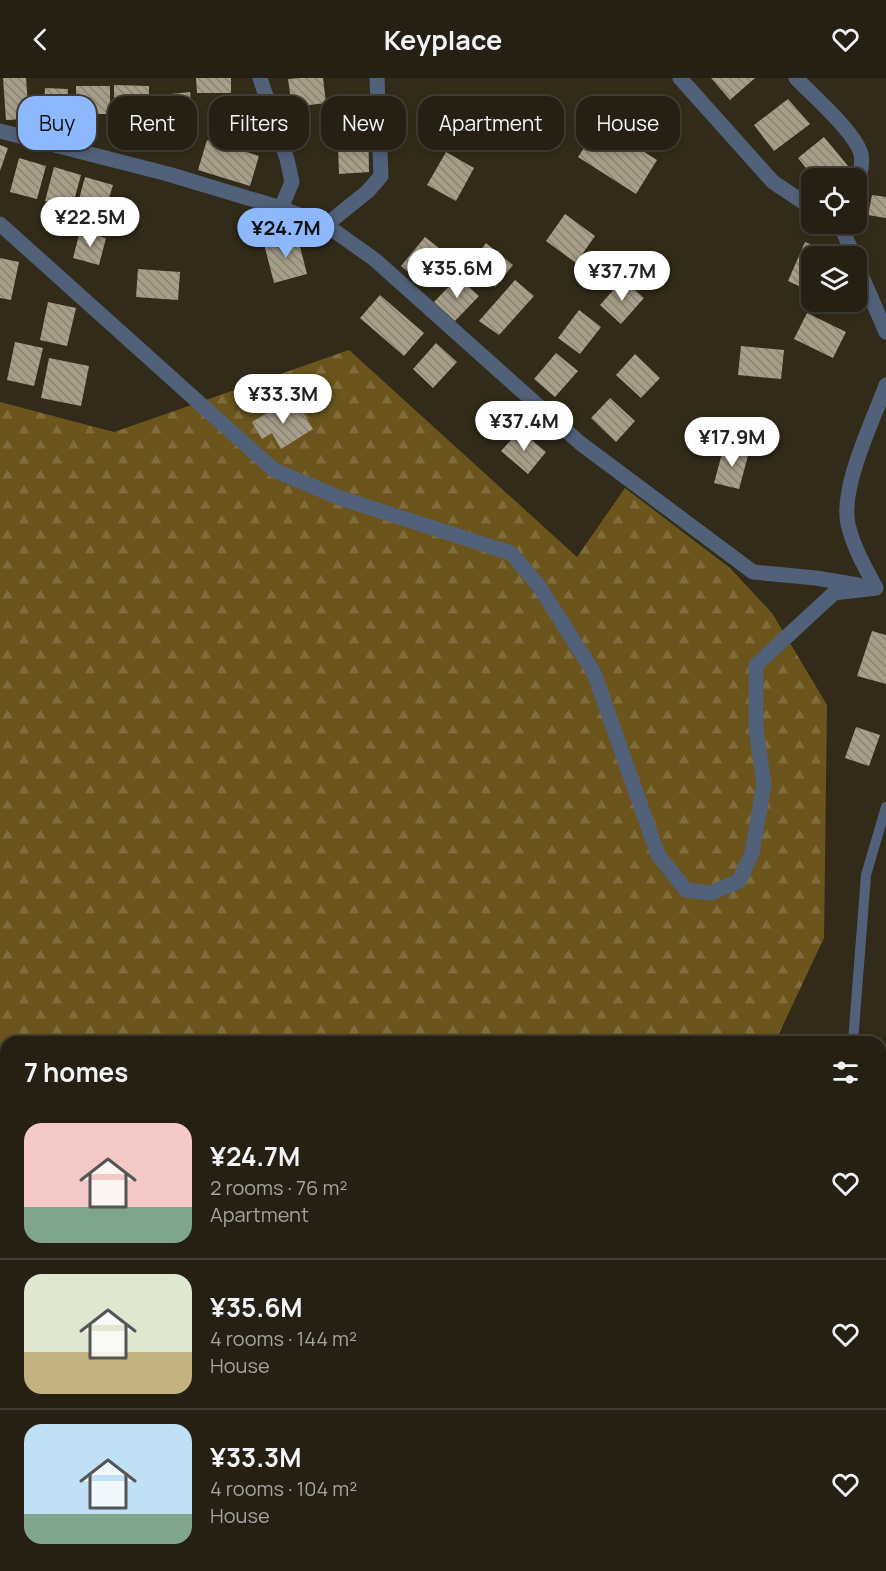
<!DOCTYPE html>
<meta charset="utf-8">
<style>
body{margin:0;font-family:Manrope,sans-serif;background:#2e281d;color:#f1f3f6;height:100vh;display:flex;flex-direction:column;font-size:22px;white-space:nowrap}
*{box-sizing:border-box;margin:0}
p{font-size:20px;color:#a4a3a0}
.icon{flex:none;width:33px;height:33px;fill:none;stroke:currentColor;stroke-width:2;stroke-linecap:round;stroke-linejoin:round}
.map{position:relative;flex:1;overflow:hidden}
.panel{position:absolute;left:0px;top:958px;width:886px;height:536px;display:flex;flex-direction:column;background:#262014;border-radius:18px 18px 0 0;box-shadow:0 3px 9px #0003,0 0 0 2px #423e34}
.panel>*{flex:none}
.banner{position:absolute;left:18px;top:18px;width:850px;height:54px;display:flex;gap:12px}
.fabs{position:absolute;left:801px;top:90px;display:grid;gap:12px}
.fabs a{display:grid;place-items:center;width:66px;height:66px;border-radius:12px;background:#262014;box-shadow:0 3px 9px #0003,0 0 0 2px #423e34;font-size:30px}
.price{position:absolute;translate:-50% -51px;padding:0 14px;border-radius:21px;background:#fff;color:#222;font-size:20px;line-height:39px;filter:drop-shadow(0 2px 3px #0008)}
.price::after{content:'';position:absolute;left:50%;top:36px;width:18px;height:14px;margin-left:-9px;background:inherit;clip-path:polygon(0 0,100% 0,50% 100%)}
.price.on{background:#8eb8fd;color:#111}
ul{padding:0;list-style:none}
li{display:flex;align-items:center;gap:18px;height:150px;padding:0 24px}
li+li{border-top:2px solid #423e34}
li span{display:grid;place-items:center;flex:none;width:168px;height:120px;border-radius:18px;color:#555}
li>.icon{margin-inline-start:auto}
span .icon{width:72px;height:72px;fill:#fffc;stroke-width:1}
li b{font-size:26px}
h2{display:flex;justify-content:space-between;align-items:center;height:72px;padding:0 24px;font-size:26px}
.pill{padding:0 21px;border-radius:18px;background:#262014;box-shadow:0 3px 9px #0003,0 0 0 2px #423e34;font-size:21px;line-height:54px}
.pill.on{background:#8eb8fd;color:#111}
header{display:flex;justify-content:space-between;align-items:center;height:78px;padding:0 24px;background:#262014;font-size:27px;font-weight:700}
.map>svg:first-child{display:block}
</style>
<header><svg class="icon" aria-label="back" viewBox="0 0 24 24"><path d="M15 5l-7 7 7 7"/></svg>Keyplace<svg class="icon" aria-label="heart" viewBox="0 0 24 24"><path d="M12 20l-8-8c-3-5 5-10 8-4 3-6 11-1 8 4z"/></svg></header>
<div class="map">
<svg width="886" height="1493" viewBox="0 0 886 1493">
<defs>
<pattern id="forest-firs" width="22" height="20" patternUnits="userSpaceOnUse" patternTransform="scale(1.5)"><rect width="22" height="20" fill="#6b551d"/><path d="M5 1l3.5 6h-7zM16 11l3.5 6h-7z" fill="#806d3d"/></pattern>
<pattern id="building-back-hatch" width="6" height="6" patternUnits="userSpaceOnUse" patternTransform="scale(1.5)"><rect width="6" height="6" fill="#a79e8a"/><path d="M-1 5l2 2M0 0l6 6M5-1l2 2" fill="none" stroke="#8a8374"/></pattern>
</defs>
<rect width="100%" height="100%" fill="#322b1a"/>
<!-- forest -->
<path fill="url(#forest-firs)" d="M349,272L577,479L625,410L730,490L772,535L827,627L824,860L775,964H6V1488H880L881,1101L886,1104V1493H0V324L114,354Z"/>
<!-- building -->
<path fill="url(#building-back-hatch)" d="M3,0H26L29,41L6,42Z
M196,0H231V15H197Z
M300,0H323L326,25L292,29L288,1Z
M711,0H755L730,22Z
M114,7L149,8V36H114Z
M76,8H110V36H76Z
M45,10L68,11L67,48L43,47Z
M190,14L195,60L157,64L152,18Z
M788,21L810,46L774,73L754,47Z
M368,40L369,94L339,96L337,41Z
M600,46L657,82L636,116L578,79Z
M824,59L848,88L832,100H814L798,80Z
M207,62L259,78L250,108L198,92Z
M0,67L8,70L0,93Z
M446,74L474,90L456,123L427,107Z
M19,80L46,88L37,121L10,114Z
M54,89L81,97L72,130L45,123Z
M85,99L113,107L103,140L76,132Z
M872,117L886,119V140L868,137Z
M565,136L595,158L576,185L546,163Z
M80,153L106,160L99,187L73,180Z
M297,157L307,196L274,205L264,166Z
M425,159L450,179L426,208L401,188Z
M805,164L831,175L830,178H812V214L788,203Z
M486,165L513,187L495,209L469,187Z
M0,180L19,184L11,222L0,220Z
M138,191L180,194L178,222L136,219Z
M458,199L479,218L455,243L434,224Z
M623,201L644,220L621,246L600,227Z
M515,202L534,218L499,257L479,243Z
M380,217L424,255L404,278L360,240Z
M48,224L76,230L67,268L40,262Z
M579,232L601,249L580,276L558,260Z
M807,235L846,254L833,280L794,261Z
M15,264L43,270L34,308L7,302Z
M436,265L457,284L433,310L413,291Z
M741,268L784,272L781,301L738,297Z
M556,275L578,293L555,319L534,301Z
M635,276L660,300L641,320L616,297Z
M49,280L89,288L81,328L41,320Z
M610,320L635,343L616,364L591,340Z
M298,326L313,351L281,371L272,355L262,361L252,344L277,329L281,336Z
M520,352L546,374L528,396L501,373Z
M724,368L749,374L739,411L714,405Z
M872,553L886,557V606L857,598Z
M856,649L880,657L869,688L845,680Z"/>
<g fill="none" stroke-linecap="round" stroke-linejoin="round">
<!-- lane -->
<path stroke="#516179" stroke-width="10" d="M853,964L866,797L886,729"/>
<!-- street -->
<path stroke="#516179" stroke-width="15" d="M260,0L287,81L292,104L281,130
M680,0L773,104L812,130
M796,0C812,17 855,54 861,76C863,86 860,98 856,108
M0,53L168,96L281,130L326,147L374,181L580,365L753,494L816,500L858,507
M0,146L274,392L340,420L511,475L539,508L594,595L658,777L686,812L711,815L739,803L752,775L764,706L756,651V587L834,515L876,510
M834,146L842,151L854,178
M326,147L368,113L381,98L377,0
M856,185L886,254
M876,510C865,489 853,469 848,446C840,409 873,343 886,307"/>
</g>
</svg>
<div class="fabs">
<a><svg class="icon" aria-label="locate" viewBox="0 0 24 24"><circle cx="12" cy="12" r="6"/><path d="M12 2v4M12 18v4M2 12h4M18 12h4"/></svg></a>
<a><svg class="icon" aria-label="layers" viewBox="0 0 24 24"><path d="M12 4l9 5-9 5-9-5zM3 14l9 5 9-5"/></svg></a>
</div>
<b class="price" style="left:90px;top:170px">¥22.5M</b>
<b class="price on" style="left:286px;top:181px">¥24.7M</b>
<b class="price" style="left:457px;top:221px">¥35.6M</b>
<b class="price" style="left:622px;top:224px">¥37.7M</b>
<b class="price" style="left:283px;top:347px">¥33.3M</b>
<b class="price" style="left:524px;top:374px">¥37.4M</b>
<b class="price" style="left:732px;top:390px">¥17.9M</b>
<div class="banner">
<a class="pill on">Buy</a>
<a class="pill">Rent</a>
<a class="pill">Filters</a>
<a class="pill">New</a>
<a class="pill">Apartment</a>
<a class="pill">House</a>
</div>
<section class="panel">
<h2>7 homes<svg class="icon" aria-label="filters" viewBox="0 0 24 24"><path d="M4 7h16M4 17h16"/><circle cx="9" cy="7" r="2"/><circle cx="15" cy="17" r="2"/></svg></h2>
<ul>
<li><span style="background:linear-gradient(#f6c9c9 70%,#7fa58c 0)"><svg class="icon" aria-label="home" viewBox="0 0 24 24"><path d="M3 11l9-7 9 7M6 9v11h12V9"/></svg></span><div><b>¥24.7M</b><p>2 rooms · 76 m²</p><p>Apartment</p></div><svg class="icon" aria-label="heart" viewBox="0 0 24 24"><path d="M12 20l-8-8c-3-5 5-10 8-4 3-6 11-1 8 4z"/></svg></li>
<li><span style="background:linear-gradient(#dfe7d0 65%,#c2b280 0)"><svg class="icon" aria-label="home" viewBox="0 0 24 24"><path d="M3 11l9-7 9 7M6 9v11h12V9"/></svg></span><div><b>¥35.6M</b><p>4 rooms · 144 m²</p><p>House</p></div><svg class="icon" aria-label="heart" viewBox="0 0 24 24"><path d="M12 20l-8-8c-3-5 5-10 8-4 3-6 11-1 8 4z"/></svg></li>
<li><span style="background:linear-gradient(#bfe0f5 75%,#7fa58c 0)"><svg class="icon" aria-label="home" viewBox="0 0 24 24"><path d="M3 11l9-7 9 7M6 9v11h12V9"/></svg></span><div><b>¥33.3M</b><p>4 rooms · 104 m²</p><p>House</p></div><svg class="icon" aria-label="heart" viewBox="0 0 24 24"><path d="M12 20l-8-8c-3-5 5-10 8-4 3-6 11-1 8 4z"/></svg></li>
</ul>
</section>
</div>
